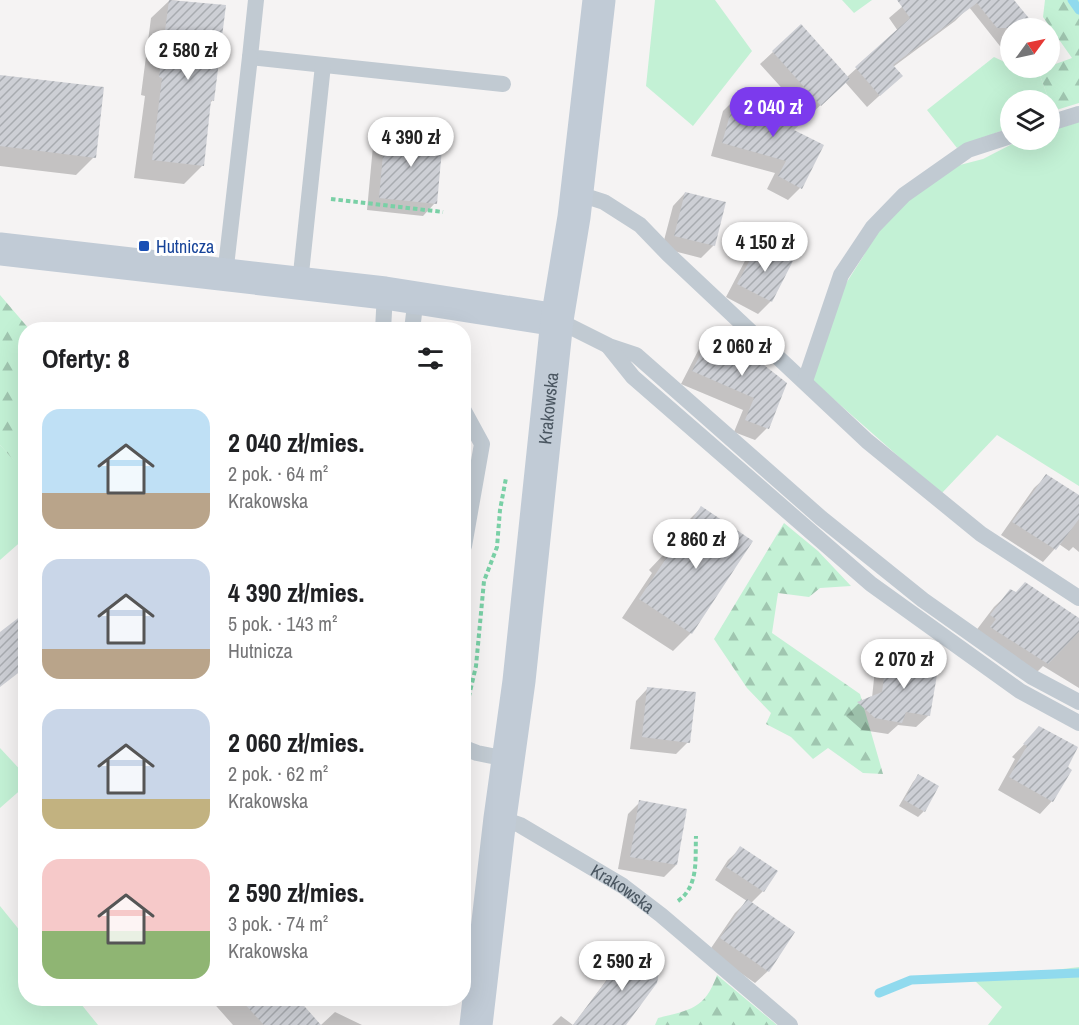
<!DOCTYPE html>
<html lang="pl">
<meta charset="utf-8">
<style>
body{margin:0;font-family:"Archivo Narrow",sans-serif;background:#f2f2f2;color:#202124;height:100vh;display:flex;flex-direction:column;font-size:22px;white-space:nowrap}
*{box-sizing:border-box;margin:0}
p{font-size:20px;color:#757577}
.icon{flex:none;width:33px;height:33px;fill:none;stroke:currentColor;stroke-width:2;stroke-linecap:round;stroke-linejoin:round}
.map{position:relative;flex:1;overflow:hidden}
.details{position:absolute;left:18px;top:322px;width:453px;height:684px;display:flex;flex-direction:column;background:#fff;border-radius:24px;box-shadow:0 6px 24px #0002}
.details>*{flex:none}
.needle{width:39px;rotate:57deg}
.buttons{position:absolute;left:1000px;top:18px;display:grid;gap:12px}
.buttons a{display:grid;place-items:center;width:60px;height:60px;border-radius:50%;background:#fff;box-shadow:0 6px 24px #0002;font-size:30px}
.price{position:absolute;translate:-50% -51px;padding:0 14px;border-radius:21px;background:#fff;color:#222;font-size:20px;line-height:39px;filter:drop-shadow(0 2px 3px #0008)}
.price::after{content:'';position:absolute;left:50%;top:36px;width:18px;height:14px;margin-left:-9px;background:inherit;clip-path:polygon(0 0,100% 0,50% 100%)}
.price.active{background:#7c3aed;color:#fff}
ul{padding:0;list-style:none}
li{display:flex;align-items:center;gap:18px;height:150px;padding:0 24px}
li span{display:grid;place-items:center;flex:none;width:168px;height:120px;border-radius:18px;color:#555}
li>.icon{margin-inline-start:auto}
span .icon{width:72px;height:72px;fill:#fffc;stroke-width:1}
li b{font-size:26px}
h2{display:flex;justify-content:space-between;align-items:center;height:72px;padding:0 24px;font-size:26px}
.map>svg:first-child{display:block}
</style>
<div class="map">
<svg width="1079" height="1025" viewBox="0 0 1079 1025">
<defs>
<pattern id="forest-firs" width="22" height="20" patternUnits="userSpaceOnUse" patternTransform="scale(1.5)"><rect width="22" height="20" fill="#c3f1d5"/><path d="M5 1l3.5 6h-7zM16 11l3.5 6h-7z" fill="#a0c6b0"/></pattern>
<pattern id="building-hatch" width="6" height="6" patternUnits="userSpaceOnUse" patternTransform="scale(1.5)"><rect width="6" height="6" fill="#cdcfd5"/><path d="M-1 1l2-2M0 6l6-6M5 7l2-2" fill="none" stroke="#a8abb0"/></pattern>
</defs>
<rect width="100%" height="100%" fill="#f5f3f3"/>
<!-- grass -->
<path fill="#c3f1d5" d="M655,0H715L752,51L693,126L646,86Z
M842,0H872L854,13Z
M994,57L1011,65V68H1017L1028,73L1038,70L1049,100H1011V127L957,148L927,110Z
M1079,121V486L997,435L941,494L812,380L845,285L864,255L871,240L899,207L956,166L983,159L1020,140H1050V129Z
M0,445L26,473L25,490L19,497L25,504V538L0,560Z
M0,748L26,776L25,786L0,808Z
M0,906L25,937L26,999H77L98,1025H0Z
M1079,967V1025H988L1002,1007L974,980Z"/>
<!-- forest -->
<path fill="url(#forest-firs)" d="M1045,0H1079V103L1053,111L1038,70L1050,68V66L1072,58L1043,17Z
M0,295L30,330H26L25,473L0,445Z
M784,523L818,551L851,586L820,588L809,597L778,593L772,633L860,694L883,774L863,773L828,748L813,759L791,737L766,724L771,713L747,688L714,639Z
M717,975L777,1025H655L658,1018C690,1010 705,1009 717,975Z"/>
<!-- shadow -->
<path fill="#0003" d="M170,0L224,6L213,100L209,104L202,166L184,184L134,178L145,96L141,95L151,18Z
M910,0H1012L1035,28H1011V60L969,7L955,21L893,67L901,76L867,107L845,82L808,117L760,64L801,26L847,77L898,31L889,18Z
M0,76L94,157L76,175L0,166Z
M735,99L793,131L800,188L788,200L767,189L775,173L711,156L723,111Z
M385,134L435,203L423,216L367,210L373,146Z
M685,193L714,245L701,258L662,248L673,206Z
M759,245L791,262L771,301L758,314L726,297L747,257Z
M713,334L732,343L767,428L755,440L734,432L743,410L681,384L700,347Z
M1047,476L1079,497V552L1073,547L1069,551L1059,544L1043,562L1001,535L1034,488Z
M701,508L691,633L673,651L622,618L652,573L649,570L666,552L682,527Z
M1011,591L1079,620V688L1043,666L1030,679L975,632L994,607Z
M888,657L929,715L916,727L898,725L888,734L862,730L846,716L858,704L872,698L875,669Z
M648,688L688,742L676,754L630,749L636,701Z
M1040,728L1052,801L1040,814L998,790L1015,759L1012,757Z
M918,776L924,811L918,817L899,806L913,782Z
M640,802L676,865L664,877L618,869L628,814Z
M741,848L776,871L763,891L751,903L768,971L755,983L709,951L735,913L747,901L715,880L728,860Z
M632,949L624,1025H573L623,958Z
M108,999H133L127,1005Z
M210,999H296L319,1025H233Z
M335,1012L362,1025H321Z
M561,1016L573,1025H552Z"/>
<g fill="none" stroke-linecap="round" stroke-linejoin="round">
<!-- stream -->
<path stroke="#90daee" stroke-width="9" d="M1072,0L1079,10
M879,993L911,980L1079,973"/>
</g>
<!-- building -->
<path fill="url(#building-hatch)" d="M169,0L226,5L214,101L211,100L204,166L152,160L162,78L159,77Z
M897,0H1014L1037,28H997L977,3L893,65L903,76L880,96L855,67L910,18Z
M801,24L850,79L821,106L772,51Z
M0,75L104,87L96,158L0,146Z
M735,97L808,117L794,130L824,145L802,189L778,176L786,161L722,143Z
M385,132L443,138L437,204L379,198Z
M685,192L726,202L715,246L674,236Z
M759,243L793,261L772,302L737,284Z
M712,332L733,341L787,383L769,429L745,420L754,398L692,371Z
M1046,474L1079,495V519L1056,550L1012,522Z
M701,506L753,541L692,634L639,599L669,554L666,551L684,532Z
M1025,582L1079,618V632L1048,664L990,627L996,619L990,615L1010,589L1016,592Z
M26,612V667L0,687V632Z
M887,655L939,663L930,716L906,712L902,723L875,718L857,702L882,692Z
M647,687L696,692L690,743L642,737Z
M1039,726L1078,747L1068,767L1072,770L1053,802L1009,777L1027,746L1023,744Z
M918,774L939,786L925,812L904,800Z
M639,800L687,809L677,865L630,857Z
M740,846L778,871L764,892L726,867Z
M747,899L795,932L769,972L720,938Z
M632,947L660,967L657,983L626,1025H573Z
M240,999H298L321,1025H264Z"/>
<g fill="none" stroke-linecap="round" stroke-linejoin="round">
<!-- path -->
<path stroke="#7ad0a6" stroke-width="4" stroke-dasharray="4.5 3" stroke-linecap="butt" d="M331,199L443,212
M467,727L469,696L476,666L484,581L497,547L500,510L506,478
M678,901C699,886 695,859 696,836"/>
<!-- lane -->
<g stroke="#c1cad2" stroke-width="16">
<path d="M256,0L250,57L503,84"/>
<path d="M1050,123L1079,114"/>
<path d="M576,193L604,202L640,225L669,255L867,441L981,534L1079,598"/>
<path d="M225,275L250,57"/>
<path d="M300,283L323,65"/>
<path d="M557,320L609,346L636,355L821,518L923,600L1032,677L1079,702"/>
<path d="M383,330L385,293"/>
<path d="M412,330L416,297"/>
<path d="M609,347L633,377L871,584L1020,691L1079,723"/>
<path d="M805,381L841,275L873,227L904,195L968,150L1011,136"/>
<path d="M464,411L482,444L464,546"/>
<path d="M464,748L477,753L507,759"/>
<path id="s1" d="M500,818L520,825L623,886L661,915L790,1025"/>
</g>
<!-- secondary -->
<g stroke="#c1cbd6" stroke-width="33">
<path d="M0,249L385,293L557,320"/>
<path id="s2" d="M476,1025L500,818L519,681L557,320L574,217L599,0"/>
</g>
</g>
<!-- markers -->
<rect fill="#1a4fb4" stroke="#fff" stroke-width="2" x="138" y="240" width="12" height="12" rx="3"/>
<g text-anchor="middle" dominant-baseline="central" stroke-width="6" stroke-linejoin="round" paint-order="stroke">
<!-- transit labels -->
<g font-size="18" fill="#164399" stroke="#fff" text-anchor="start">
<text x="156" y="246">Hutnicza</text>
</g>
<!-- street labels -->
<g font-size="18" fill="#4a5661" stroke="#fff">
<text stroke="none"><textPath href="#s2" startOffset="621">Krakowska</textPath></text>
<text stroke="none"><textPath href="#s1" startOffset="142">Krakowska</textPath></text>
</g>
</g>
</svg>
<div class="buttons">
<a><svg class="needle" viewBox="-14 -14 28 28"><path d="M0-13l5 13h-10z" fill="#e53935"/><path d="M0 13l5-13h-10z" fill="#757577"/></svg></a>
<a><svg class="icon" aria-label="layers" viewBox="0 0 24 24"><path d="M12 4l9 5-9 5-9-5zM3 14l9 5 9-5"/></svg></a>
</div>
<b class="price" style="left:188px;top:81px">2 580 zł</b>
<b class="price active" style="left:773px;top:138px">2 040 zł</b>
<b class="price" style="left:411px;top:168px">4 390 zł</b>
<b class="price" style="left:765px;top:273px">4 150 zł</b>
<b class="price" style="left:742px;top:377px">2 060 zł</b>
<b class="price" style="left:696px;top:570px">2 860 zł</b>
<b class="price" style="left:904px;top:690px">2 070 zł</b>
<b class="price" style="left:622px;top:992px">2 590 zł</b>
<section class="details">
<h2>Oferty: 8<svg class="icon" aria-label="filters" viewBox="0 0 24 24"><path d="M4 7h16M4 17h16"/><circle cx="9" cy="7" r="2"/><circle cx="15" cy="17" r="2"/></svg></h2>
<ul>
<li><span style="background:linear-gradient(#bfe0f5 70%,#b9a48a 0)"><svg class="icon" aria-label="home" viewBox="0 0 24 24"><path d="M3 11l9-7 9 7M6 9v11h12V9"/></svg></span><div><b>2 040 zł/mies.</b><p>2 pok. · 64 m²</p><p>Krakowska</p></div></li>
<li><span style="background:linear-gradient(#c9d6e8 75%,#b9a48a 0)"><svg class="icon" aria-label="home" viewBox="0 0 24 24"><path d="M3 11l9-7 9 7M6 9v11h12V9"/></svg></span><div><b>4 390 zł/mies.</b><p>5 pok. · 143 m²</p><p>Hutnicza</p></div></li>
<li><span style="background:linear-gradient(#c9d6e8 75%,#c2b280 0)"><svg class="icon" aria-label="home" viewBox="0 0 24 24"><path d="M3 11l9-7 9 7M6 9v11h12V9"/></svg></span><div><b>2 060 zł/mies.</b><p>2 pok. · 62 m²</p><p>Krakowska</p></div></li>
<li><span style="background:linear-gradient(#f6c9c9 60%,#8fb573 0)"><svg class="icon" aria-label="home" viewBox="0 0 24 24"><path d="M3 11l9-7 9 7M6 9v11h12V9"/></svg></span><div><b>2 590 zł/mies.</b><p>3 pok. · 74 m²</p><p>Krakowska</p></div></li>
</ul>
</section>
</div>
